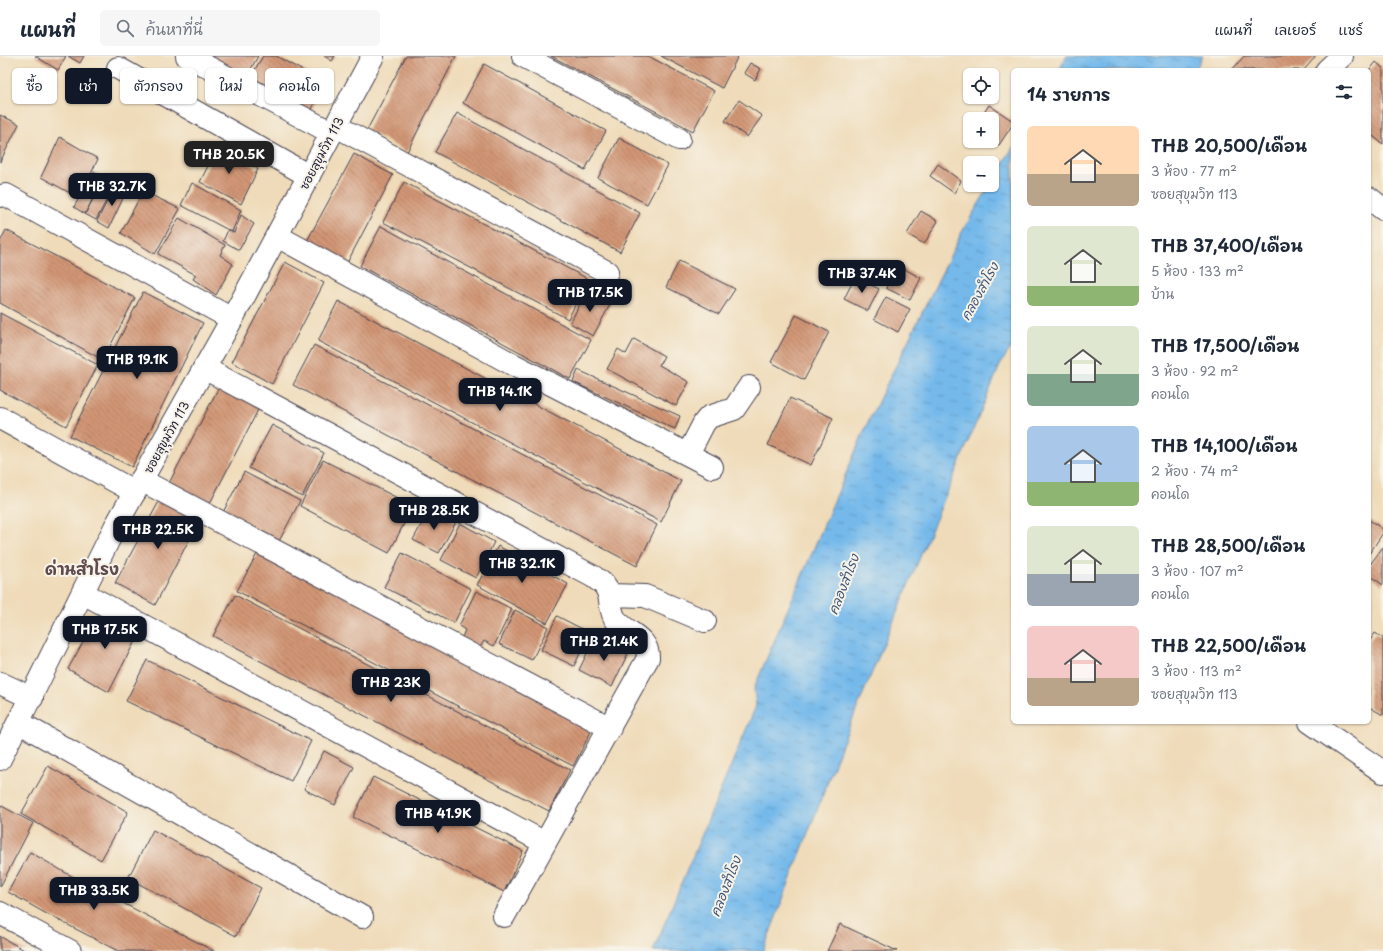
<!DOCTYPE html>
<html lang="th">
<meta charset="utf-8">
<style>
body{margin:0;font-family:"Playpen Sans","Playpen Sans Thai",sans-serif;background:#f6f6f7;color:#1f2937;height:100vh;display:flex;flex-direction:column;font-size:15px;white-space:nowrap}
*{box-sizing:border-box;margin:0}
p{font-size:13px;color:#747a83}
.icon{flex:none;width:22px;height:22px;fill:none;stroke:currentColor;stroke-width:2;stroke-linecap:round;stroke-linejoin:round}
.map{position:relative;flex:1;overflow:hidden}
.details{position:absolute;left:1011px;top:12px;width:360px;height:656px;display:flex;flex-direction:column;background:#fff;border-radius:6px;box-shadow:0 1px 3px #0004}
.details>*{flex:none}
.top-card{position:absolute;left:12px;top:12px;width:380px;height:36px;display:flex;gap:8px}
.buttons{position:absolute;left:963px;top:12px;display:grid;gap:8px}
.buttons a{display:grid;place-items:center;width:36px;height:36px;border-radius:6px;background:#fff;box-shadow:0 1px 3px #0004;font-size:20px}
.price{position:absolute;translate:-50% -34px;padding:0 9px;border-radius:8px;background:#111827;color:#fff;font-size:13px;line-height:26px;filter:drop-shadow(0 1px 2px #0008)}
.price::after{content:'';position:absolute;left:50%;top:24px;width:12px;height:9px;margin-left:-6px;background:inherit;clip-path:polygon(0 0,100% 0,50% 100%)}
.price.selected{background:#222;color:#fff}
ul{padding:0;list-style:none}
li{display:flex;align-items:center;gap:12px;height:100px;padding:0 16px}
li span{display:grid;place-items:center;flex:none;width:112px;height:80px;border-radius:6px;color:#555}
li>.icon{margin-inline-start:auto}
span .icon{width:48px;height:48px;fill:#fffc;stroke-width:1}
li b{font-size:17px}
h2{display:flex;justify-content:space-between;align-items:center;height:48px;padding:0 16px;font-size:17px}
.pill{padding:0 14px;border-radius:6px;background:#fff;box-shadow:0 1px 3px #0004;font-size:14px;line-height:36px}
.pill.selected{background:#111827;color:#fff}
header{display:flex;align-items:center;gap:24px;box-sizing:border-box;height:56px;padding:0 20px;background:#fff;border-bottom:1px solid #e0e1e3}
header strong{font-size:19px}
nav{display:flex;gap:22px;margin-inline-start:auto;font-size:14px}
.search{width:280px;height:36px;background:#f6f6f7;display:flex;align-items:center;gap:10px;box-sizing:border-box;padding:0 14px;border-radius:6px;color:#747a83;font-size:15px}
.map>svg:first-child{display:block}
</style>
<header>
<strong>แผนที่</strong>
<div class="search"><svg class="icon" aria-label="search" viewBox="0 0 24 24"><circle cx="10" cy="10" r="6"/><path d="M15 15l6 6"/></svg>ค้นหาที่นี่</div>
<nav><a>แผนที่</a><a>เลเยอร์</a><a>แชร์</a></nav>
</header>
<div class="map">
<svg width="1383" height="895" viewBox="0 0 1383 895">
<defs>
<pattern id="water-ripples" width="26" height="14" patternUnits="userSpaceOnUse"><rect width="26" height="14" fill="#74b9eb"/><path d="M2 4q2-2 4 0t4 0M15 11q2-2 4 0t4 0" fill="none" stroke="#5f96c0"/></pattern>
<pattern id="building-back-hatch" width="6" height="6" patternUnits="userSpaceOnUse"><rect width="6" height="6" fill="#d19575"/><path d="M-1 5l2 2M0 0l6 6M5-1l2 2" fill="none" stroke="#a97961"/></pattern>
</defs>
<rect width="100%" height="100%" fill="#f7f3e8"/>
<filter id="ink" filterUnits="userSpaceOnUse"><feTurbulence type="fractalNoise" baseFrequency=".025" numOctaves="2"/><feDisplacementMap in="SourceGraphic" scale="8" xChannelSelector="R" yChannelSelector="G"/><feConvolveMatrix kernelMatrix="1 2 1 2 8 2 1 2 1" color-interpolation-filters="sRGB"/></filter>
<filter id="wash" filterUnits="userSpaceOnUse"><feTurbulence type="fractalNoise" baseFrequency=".012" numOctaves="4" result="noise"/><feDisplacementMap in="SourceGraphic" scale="16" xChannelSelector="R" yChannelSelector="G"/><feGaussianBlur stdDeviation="0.9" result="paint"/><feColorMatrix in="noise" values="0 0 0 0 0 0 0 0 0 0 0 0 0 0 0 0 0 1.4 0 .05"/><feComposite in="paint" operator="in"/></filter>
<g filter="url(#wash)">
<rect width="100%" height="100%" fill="#efdbb9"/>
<!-- water -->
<path fill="url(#water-ripples)" stroke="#4b6e93" d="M1067,0H1203L1195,14H1059Z
M1013,91V289L1001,307L845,681L763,895H653L756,650L754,632L868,366L962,176L990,129H992V126Z"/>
<g id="blocks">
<!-- building -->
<path fill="url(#building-back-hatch)" d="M35,0H66L58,14Z
M68,0H84L80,7Z
M213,0H258L247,20L212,2Z
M263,0H276L325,27L310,57L250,22Z
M324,0H335L332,5Z
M406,0H456L407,96L367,74Z
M551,0H648L714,35L693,75Z
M661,0H738L722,32Z
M1244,0H1316L1304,14H1232Z
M1376,6L1383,12V88L1369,77V15Z
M750,7L761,13L755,24L744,17Z
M484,8L606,75L585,114L463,47Z
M739,44L762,60L747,81L725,65Z
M989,49L1013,65V68L999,89L992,85V63H980Z
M457,57L640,157L620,196L435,96Z
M0,59L19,68L0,106Z
M60,81L98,103L81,138L94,116L104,122L85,158L74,151L79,142L41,121Z
M619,82L668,109L647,148L598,122Z
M218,90L258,113L241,148L200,126Z
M354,98L393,119L347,207L307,185Z
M938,108L961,125L954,137L930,120Z
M104,122L115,128L96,164L85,158Z
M404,126L588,223L568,263L383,166Z
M192,127L241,154L232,176L181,149Z
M115,130L126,136L109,172L97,165Z
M143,135L180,153L155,198L121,177Z
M921,155L938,165L924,188L907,178Z
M241,159L254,168L239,194L223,185L228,174L234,177Z
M179,162L225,189L220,199L233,208L216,239L193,223L196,219L158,198Z
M381,170L591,284L570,323L360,210Z
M6,174L135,242L103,304L0,247V186Z
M679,205L735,233L719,258L666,231Z
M285,206L324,227L272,328L232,306Z
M897,209L921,222L910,244L886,232Z
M855,221L879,233L868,255L844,243Z
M588,233L611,247L593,280L570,267Z
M143,236L203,267L132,411L70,380Z
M886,241L910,253L898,276L874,263Z
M338,245L681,425L661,466L318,285Z
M0,257L98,309L66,370L0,334Z
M796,259L829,276L804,324L771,306Z
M634,283L664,300L659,309L689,326L676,350L607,313L618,293L626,298Z
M314,289L657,469L637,510L293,329Z
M578,314L680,360L675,373L573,326Z
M220,329L260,350L208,451L168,429Z
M790,342L833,362L811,409L768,389Z
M272,369L324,397L302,441L249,412Z
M323,404L413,450L389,497L300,450Z
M244,416L300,445L277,489L221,460Z
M162,440L201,461L155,549L115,527Z
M430,452L456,466L439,497L413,484Z
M1369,464L1383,473V477L1369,498Z
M460,467L494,486L476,522L441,504Z
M498,490L568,528L547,567L477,529Z
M1383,491V529L1369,519V510Z
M259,494L594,670L573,710L237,535Z
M402,497L471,533L454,567L384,531Z
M476,535L512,553L494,590L484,585L479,593L461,584L465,574L459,570Z
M235,539L570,714L549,755L323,638L213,580Z
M102,552L141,573L109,636L68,613Z
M515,554L548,571L532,604L499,588Z
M557,560L590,577L574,610L541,594Z
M1375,577L1383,582V659L1369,651V586Z
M595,581L628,597L612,631L579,614Z
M147,604L311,685L291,725L126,645Z
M324,695L354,711L335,749L304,733Z
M48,710L128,756L101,804L21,758Z
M373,721L523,795L504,836L353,761Z
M0,749L33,767L0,831Z
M153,774L261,832L236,880L128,822Z
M30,796L66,817L214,895H118L45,857L8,836Z
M840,868L897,895H827Z
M0,880L1,881L26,895H0Z"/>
</g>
</g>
<g filter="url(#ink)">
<use href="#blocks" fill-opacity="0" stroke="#413e4e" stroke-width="1"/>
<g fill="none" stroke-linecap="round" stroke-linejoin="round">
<defs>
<path id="minor" d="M187,0L332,77
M523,0L679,83
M118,12L309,120
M1327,14L1342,0
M336,70L607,216
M0,140L6,139L232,263
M1369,142L1383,153
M277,180L514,309L712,411
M204,312L594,521C597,524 602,526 604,529C613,539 608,554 616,564C628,578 649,582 648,602L545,787
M0,362L135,436
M688,398L704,367L709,361L734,353L749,331
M141,424L610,672
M83,537L545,787L504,860
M610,539L645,540L705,565
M0,627L32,642
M1310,666L1383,716
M20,667L362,861
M0,857L70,895"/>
<path id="major" d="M0,703L115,471L232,263L373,0"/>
</defs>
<!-- minor casing -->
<use href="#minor" stroke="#413e4e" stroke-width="24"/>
<!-- major casing -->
<use href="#major" stroke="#413e4e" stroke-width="24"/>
<!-- minor -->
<use href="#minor" stroke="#fff" stroke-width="22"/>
<!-- major -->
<use href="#major" stroke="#fff" stroke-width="22"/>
</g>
</g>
<g text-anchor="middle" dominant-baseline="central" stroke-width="4" stroke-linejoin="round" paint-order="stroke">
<!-- street labels -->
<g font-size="12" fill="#22223b" stroke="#f7f3e8">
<text transform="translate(321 97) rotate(-62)">ซอยสุขุมวิท 113</text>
<text transform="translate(166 381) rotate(-61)">ซอยสุขุมวิท 113</text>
</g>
<!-- water labels -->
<g font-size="13" font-style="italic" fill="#3f5779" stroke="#f7f3e8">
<text transform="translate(979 235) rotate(-61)">คลองสำโรง</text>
<text transform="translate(843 528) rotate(-69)">คลองสำโรง</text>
<text transform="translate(725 830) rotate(-69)">คลองสำโรง</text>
</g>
<!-- district labels -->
<g font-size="16" font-weight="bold" fill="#5f4a4f" stroke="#f7f3e8">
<text x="82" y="512">ด่านสำโรง</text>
</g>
</g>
</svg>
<div class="buttons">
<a><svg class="icon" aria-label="locate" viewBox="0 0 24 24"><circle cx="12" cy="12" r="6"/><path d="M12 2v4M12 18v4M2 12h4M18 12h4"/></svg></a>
<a>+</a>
<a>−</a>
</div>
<b class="price selected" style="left:229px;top:119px">THB 20.5K</b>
<b class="price" style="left:112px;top:151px">THB 32.7K</b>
<b class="price" style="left:862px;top:238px">THB 37.4K</b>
<b class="price" style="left:590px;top:257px">THB 17.5K</b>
<b class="price" style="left:137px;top:324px">THB 19.1K</b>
<b class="price" style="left:500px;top:356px">THB 14.1K</b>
<b class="price" style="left:434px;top:475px">THB 28.5K</b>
<b class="price" style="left:158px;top:494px">THB 22.5K</b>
<b class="price" style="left:522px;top:528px">THB 32.1K</b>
<b class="price" style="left:105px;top:594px">THB 17.5K</b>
<b class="price" style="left:604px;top:606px">THB 21.4K</b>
<b class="price" style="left:391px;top:647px">THB 23K</b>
<b class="price" style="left:438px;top:778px">THB 41.9K</b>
<b class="price" style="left:94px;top:855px">THB 33.5K</b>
<div class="top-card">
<a class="pill">ซื้อ</a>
<a class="pill selected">เช่า</a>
<a class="pill">ตัวกรอง</a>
<a class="pill">ใหม่</a>
<a class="pill">คอนโด</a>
</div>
<section class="details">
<h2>14 รายการ<svg class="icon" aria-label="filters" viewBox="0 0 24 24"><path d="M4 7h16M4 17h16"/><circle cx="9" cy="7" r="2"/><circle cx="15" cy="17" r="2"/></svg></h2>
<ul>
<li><span style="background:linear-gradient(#ffd9b3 60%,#b9a48a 0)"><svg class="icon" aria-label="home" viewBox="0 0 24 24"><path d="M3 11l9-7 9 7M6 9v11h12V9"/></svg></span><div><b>THB 20,500/เดือน</b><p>3 ห้อง · 77 m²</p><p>ซอยสุขุมวิท 113</p></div></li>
<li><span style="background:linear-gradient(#dfe7d0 75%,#8fb573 0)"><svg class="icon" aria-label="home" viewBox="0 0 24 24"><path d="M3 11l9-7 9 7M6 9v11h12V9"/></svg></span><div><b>THB 37,400/เดือน</b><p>5 ห้อง · 133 m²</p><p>บ้าน</p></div></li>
<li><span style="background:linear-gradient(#dfe7d0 60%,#7fa58c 0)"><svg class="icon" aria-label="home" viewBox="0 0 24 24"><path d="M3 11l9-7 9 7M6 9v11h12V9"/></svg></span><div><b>THB 17,500/เดือน</b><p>3 ห้อง · 92 m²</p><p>คอนโด</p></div></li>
<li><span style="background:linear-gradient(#a9c7e8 70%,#8fb573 0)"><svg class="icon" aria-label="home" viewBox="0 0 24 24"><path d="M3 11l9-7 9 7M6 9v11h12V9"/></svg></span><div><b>THB 14,100/เดือน</b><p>2 ห้อง · 74 m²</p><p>คอนโด</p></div></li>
<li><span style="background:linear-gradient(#dfe7d0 60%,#9aa5b1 0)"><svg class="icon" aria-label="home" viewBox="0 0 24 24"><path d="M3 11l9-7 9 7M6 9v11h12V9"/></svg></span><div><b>THB 28,500/เดือน</b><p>3 ห้อง · 107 m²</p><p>คอนโด</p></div></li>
<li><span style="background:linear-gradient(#f6c9c9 65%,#b9a48a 0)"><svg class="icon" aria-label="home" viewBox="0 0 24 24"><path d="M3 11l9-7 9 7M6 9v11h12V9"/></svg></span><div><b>THB 22,500/เดือน</b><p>3 ห้อง · 113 m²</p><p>ซอยสุขุมวิท 113</p></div></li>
</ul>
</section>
</div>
